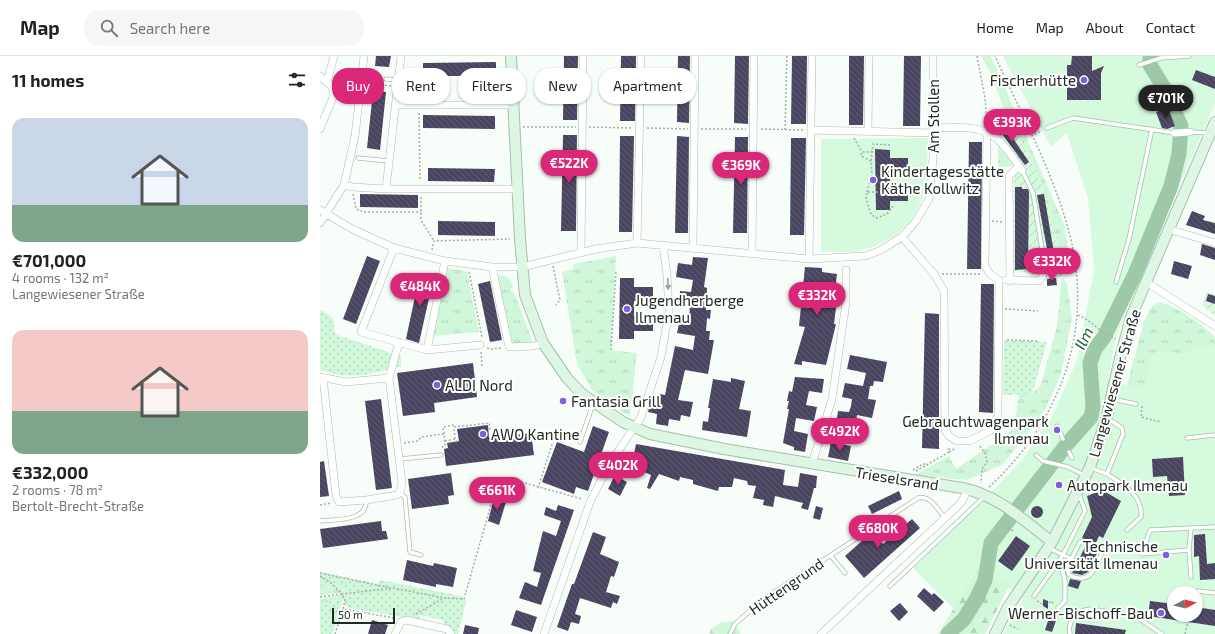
<!DOCTYPE html>
<meta charset="utf-8">
<style>
body{margin:0;font-family:"Exo 2",sans-serif;background:#f6f6f6;color:#222;height:100vh;display:flex;flex-direction:column;font-size:15px;white-space:nowrap}
*{box-sizing:border-box;margin:0}
p{font-size:13px;color:#767676}
.icon{flex:none;width:22px;height:22px;fill:none;stroke:currentColor;stroke-width:2;stroke-linecap:round;stroke-linejoin:round}
.map{position:relative;flex:1;overflow:hidden}
.sheet{display:flex;flex-direction:column;background:#fff;width:320px}
.sheet>*{flex:none}
.guide{position:absolute;left:12px;top:12px;width:380px;height:36px;display:flex;gap:8px}
.needle{width:26px;rotate:83deg}
.buttons{position:absolute;left:847px;top:530px;display:grid;gap:8px}
.buttons a{display:grid;place-items:center;width:36px;height:36px;border-radius:50%;background:#fff;box-shadow:0 1px 3px #0004;font-size:20px}
.scale{position:absolute;left:12px;bottom:10px;width:63px;box-sizing:border-box;padding-left:4px;border:2px solid #202c23;border-top:0;font-size:11px;line-height:14px;white-space:nowrap;color:#202c23;-webkit-text-stroke:3px #fff;paint-order:stroke}
.price{position:absolute;translate:-50% -34px;padding:0 9px;border-radius:14px;background:#db2777;color:#fff;font-size:13px;line-height:26px;filter:drop-shadow(0 1px 2px #0008)}
.price::after{content:'';position:absolute;left:50%;top:24px;width:12px;height:9px;margin-left:-6px;background:inherit;clip-path:polygon(0 0,100% 0,50% 100%)}
.price.current{background:#222;color:#fff}
ul{padding:0;list-style:none}
li{display:grid;align-content:center;gap:8px;height:212px;padding:0 12px}
li span{display:grid;place-items:center;height:124px;border-radius:12px;color:#555}
li>.icon{margin-inline-start:auto}
span .icon{width:72px;height:72px;fill:#fffc;stroke-width:1}
li b{font-size:17px}
h2{display:flex;justify-content:space-between;align-items:center;height:48px;padding:0 12px;font-size:17px}
.chip{padding:0 14px;border-radius:16px;background:#fff;box-shadow:0 1px 3px #0004;font-size:14px;line-height:36px}
.chip.current{background:#db2777;color:#fff}
header{display:flex;align-items:center;gap:24px;box-sizing:border-box;height:56px;padding:0 20px;background:#fff;border-bottom:1px solid #e0e0e0}
header strong{font-size:19px}
nav{display:flex;gap:22px;margin-inline-start:auto;font-size:14px}
.search{width:280px;height:36px;background:#f6f6f6;display:flex;align-items:center;gap:10px;box-sizing:border-box;padding:0 14px;border-radius:16px;color:#767676;font-size:15px}
main{display:flex;flex:1;min-height:0}
.map>svg:first-child{display:block}
</style>
<header>
<strong>Map</strong>
<div class="search"><svg class="icon" aria-label="search" viewBox="0 0 24 24"><circle cx="10" cy="10" r="6"/><path d="M15 15l6 6"/></svg>Search here</div>
<nav><a>Home</a><a>Map</a><a>About</a><a>Contact</a></nav>
</header>
<main>
<section class="sheet">
<h2>11 homes<svg class="icon" aria-label="filters" viewBox="0 0 24 24"><path d="M4 7h16M4 17h16"/><circle cx="9" cy="7" r="2"/><circle cx="15" cy="17" r="2"/></svg></h2>
<ul>
<li><span style="background:linear-gradient(#c9d6e8 70%,#7fa58c 0)"><svg class="icon" aria-label="home" viewBox="0 0 24 24"><path d="M3 11l9-7 9 7M6 9v11h12V9"/></svg></span><div><b>€701,000</b><p>4 rooms · 132 m²</p><p>Langewiesener Straße</p></div></li>
<li><span style="background:linear-gradient(#f6c9c9 65%,#7fa58c 0)"><svg class="icon" aria-label="home" viewBox="0 0 24 24"><path d="M3 11l9-7 9 7M6 9v11h12V9"/></svg></span><div><b>€332,000</b><p>2 rooms · 78 m²</p><p>Bertolt-Brecht-Straße</p></div></li>
</ul>
</section>
<div class="map">
<svg width="895" height="578" viewBox="0 0 895 578">
<defs>
<pattern id="industrial-furrows" width="10" height="10" patternUnits="userSpaceOnUse"><rect width="10" height="10" fill="#d5fadd"/><path d="M-1 1l2-2M0 10L10 0M9 11l2-2" fill="none" stroke="#b7d6bd"/></pattern>
<pattern id="grass-tufts" width="24" height="20" patternUnits="userSpaceOnUse"><rect width="24" height="20" fill="#d1f7da"/><path d="M3 7l-1-3M5 7V3M7 7l1-3M15 17l-1-3M17 17v-4M19 17l1-3" fill="none" stroke="#b3d4bb"/></pattern>
<pattern id="forest-firs" width="22" height="20" patternUnits="userSpaceOnUse"><rect width="22" height="20" fill="#d1f7da"/><path d="M5 1l3.5 6h-7zM16 11l3.5 6h-7z" fill="#b3d4bb"/></pattern>
<pattern id="park-dots" width="8" height="8" patternUnits="userSpaceOnUse"><rect width="8" height="8" fill="#d1f7da"/><path d="M2 2h.1M6 6h.1" fill="none" stroke="#b3d4bb" stroke-width="1.8" stroke-linecap="round"/></pattern>
<pattern id="building-back-hatch" width="6" height="6" patternUnits="userSpaceOnUse"><rect width="6" height="6" fill="#49445f"/><path d="M-1 5l2 2M0 0l6 6M5-1l2 2" fill="none" stroke="#605d72"/></pattern>
</defs>
<rect width="100%" height="100%" fill="#f7fdf9"/>
<!-- built -->
<path fill="#d5fadd" fill-rule="evenodd" d="M683,0H895V48L822,214L796,281L788,323L823,334L834,296L864,297L895,289V578H683L703,543L670,517L662,507L634,553L593,512L662,446L703,403L733,359L757,304L774,214L768,142L747,77L731,91ZM854,537H876V559H854Z
M608,82L607,106L603,141L592,163L576,179L555,190L534,196H501V83Z"/>
<!-- industrial -->
<path fill="url(#industrial-furrows)" d="M686,60L698,77L722,129L740,198L742,221L694,215V110L678,90L671,72Z
M886,236L895,238V260L883,250Z"/>
<!-- grass -->
<path fill="url(#grass-tufts)" d="M661,0H671L744,168L749,198H740L722,129L698,77L686,60L672,20Z
M678,90L694,110L678,111Z
M296,200L291,294L317,297L310,361L273,335L257,308L242,216L253,213L254,208Z
M125,212L147,215L159,276L111,280Z
M177,219C187,220 191,221 193,232H191V236H194L213,287L195,289L190,286Z
M742,221L747,228L752,262L741,318L726,352L705,381L682,409L647,424L595,419L629,400L636,413L694,373L699,338H712L721,329L737,270Z
M840,246C859,252 880,266 895,281V289L864,297L834,296L823,334L807,329L824,265L832,250Z
M7,528H17L23,532L24,536L0,540V531Z
M21,539L23,544L0,547V543Z
M20,553L13,577C7,570 10,554 20,553Z"/>
<!-- forest -->
<path fill="url(#forest-firs)" d="M662,507L670,517L689,530L665,578H618Z
M413,565L420,575V578H390L391,573L400,567Z"/>
<!-- park -->
<path fill="url(#park-dots)" d="M0,254L8,258L14,264V275L17,279L81,300V310C54,317 27,326 0,313Z
M684,284L727,286L712,338L683,339Z
M0,516L57,528L60,524L141,540L146,546L138,578H134L132,572L124,570L123,564L100,559V564L28,552L23,544L20,553C8,554 9,570 13,578H0V547L23,544L20,537L25,534L17,528L0,531Z"/>
<g fill="none" stroke-linecap="round" stroke-linejoin="round">
<!-- river -->
<path stroke="#9ec9a8" stroke-width="15" d="M628,578L644,563L657,542L665,524L671,487L747,388L771,361L773,350L770,307L775,293L784,281L815,218L851,130L859,98L861,70L844,32L830,9V0"/>
</g>
<!-- building -->
<path fill="url(#building-back-hatch)" d="M56,0H71L69,11L55,10Z
M244,0H258L257,64H243Z
M301,0H316L315,65H300Z
M358,0H370L369,67L357,66Z
M415,0H429L428,68L414,67Z
M472,0H487L486,68H471Z
M529,0H544L543,69H529Z
M584,0H601L600,70H583Z
M752,0H772V15L784,10L781,17V44H747V9H751Z
M176,6V20H103V7Z
M876,14L895,21V33L872,24Z
M53,35L66,36L60,94L47,92Z
M848,52L855,70L847,73L842,72L836,56Z
M103,59L175,60V73L103,72Z
M682,66L709,106L705,109L676,70Z
M243,79H257L256,175H241Z
M300,80H314L312,176H299Z
M357,80L369,81L368,177H355Z
M415,81H428L427,177H413Z
M471,82H486L484,179H470Z
M649,86H662L661,213H647Z
M555,93L570,94V102H588V116H570V131H588V145H570V154H556Z
M108,112L175,113L174,126L108,125Z
M695,131H702V133H708L709,136L708,213L695,214Z
M40,138L98,139V152L40,151Z
M724,138L734,197L728,198L717,139Z
M872,155L885,160L883,164L895,167V178L866,169Z
M118,165L175,166V180L118,179Z
M882,188L895,192V204L880,199Z
M47,200L60,205L36,268L23,263Z
M373,201L388,202L384,231L387,232L386,254H391L390,263L387,262L386,275H390L389,284H394L388,318L365,314L358,344L373,346L370,361L361,359L360,365L349,363L348,370L336,368L337,358L328,356L329,352L338,349L340,338L345,339L355,290L373,294L375,280L357,277L360,263L369,264L370,250L359,249L360,235L371,236L373,224L356,221L358,207L372,209Z
M854,205L872,210L868,223L851,218Z
M485,211L502,212V216L517,218L514,243H517L514,268H516L506,309L482,305V309L474,308L485,271L479,270Z
M100,217L114,220L99,287L86,283Z
M300,222H314V231H333V245H314V260H333V275H314V283H299Z
M736,222L737,229L727,230V223Z
M170,225L182,284L170,286L158,228Z
M661,228H674L673,357L659,356Z
M888,238L895,240V248L886,245Z
M605,257L619,258V393L602,392Z
M530,299L567,306L563,326L554,325L553,330H550L548,343L556,344L552,362L537,359L535,372L516,369L518,355L529,356L531,350L532,343L522,341L525,327L543,330L546,317L527,313Z
M153,307L157,341L114,347L115,356L83,360L77,317Z
M475,321L504,323L502,337L489,335L486,349L497,351L494,365L476,362L474,375L488,378L485,396L474,394V391L463,387L469,353H467L469,345H467L469,335L472,336Z
M411,322L425,325L419,353L431,355L427,381L382,374L383,365L388,366L390,352H388L393,323L411,326Z
M61,343L72,432L56,434L45,345Z
M168,369L169,382L211,377L214,399L126,410L124,393L128,392L127,387L139,385L137,373Z
M273,370L289,376L268,435L256,431L254,438L222,426L237,386L264,396Z
M511,386L531,390L528,405L508,401Z
M316,388L465,414L463,429L478,431L480,417L497,420L496,432H494L488,454L481,452L483,447L455,440L453,451L443,449L444,444L433,442L436,430L428,429L427,425L414,422L412,431H399L398,435L373,428V424L360,421L359,425L339,418L330,433L327,432L331,419L308,409L310,402L313,403Z
M863,401L865,439L849,440L847,420L833,421L832,403Z
M4,405L9,440L0,441V406Z
M131,417L134,439L128,440L129,448L92,453L88,423Z
M295,419L307,426L300,440L288,433Z
M782,434L801,445L783,482L779,480L773,493L778,495L768,516L762,519L752,517L768,485L762,482L772,461L767,440Z
M579,435L582,443L552,458L548,450Z
M174,442L186,446L179,469L168,465Z
M238,449L254,454L221,549L199,542L205,526L217,531L221,517L213,515L223,475L236,480L241,465L224,459L226,451L236,455Z
M496,450L503,452L500,464L493,462Z
M711 456a6 6 0 1 1 12 0a6 6 0 1 1-12 0Z
M592,463L600,472L544,522L525,500L552,476L563,488Z
M61,465L62,475H66L68,483L3,492L0,473Z
M273,476L286,481L280,498L299,506L294,521L291,520L286,536L300,540L297,548L293,546L291,552L260,542L255,558L261,560L259,568L251,566L248,575L237,571L252,528H254Z
M885,478L887,508L895,507V523L880,524L879,500L874,501V479Z
M696,480L710,490L692,515L678,505Z
M87,504L113,510L114,507L137,512L133,531L116,528V531L83,524Z
M750,523L761,525L758,533L748,530Z
M604,532L612,539L614,537L624,546L614,556L597,540Z
M723,543L728,545V553L723,550Z
M830,545L854,548V559H876V551L895,554V570L828,560Z
M580,547L588,556L579,565L570,555Z
M196,554L217,561L212,576L191,569Z
M731,556L738,559L732,576L725,574Z
M52,564L68,569L65,578H48Z
M756,567L806,574L805,578H755Z
M145,569L159,572L158,578H143Z"/>
<g fill="none" stroke-linecap="round" stroke-linejoin="round">
<defs>
<path id="lane" d="M819,9L841,2L869,0
M66,23L78,24
M727,72L753,62L855,77
M870,76L889,77
M38,102L69,105
M702,114L713,137L722,193L723,220
M796,226L809,183L832,73
M792,343L816,348
M737,370L743,383
M867,382L895,379
M260,386L273,348
M749,396L752,402
M716,399L723,405L748,411L764,419
M80,403L121,399
M771,412L787,418L803,378L802,372L793,366L787,364
M787,418C803,428 823,439 821,461L807,474
M80,437L85,441L90,496L101,499
M0,465C15,463 48,466 46,444
M760,486L747,511L749,519C771,529 774,514 782,497
M729,492L743,499L765,455L759,438
M869,494L871,472
M511,500L525,517
M871,521L869,494L822,498L830,474L895,471
M570,530L664,441
M878,535L895,537
M714,540L743,499L750,502
M738,552L745,545V525L740,504
M410,578L415,568L441,545L598,442C611,439 617,453 625,462
M750,578C747,564 758,554 771,553L815,560L842,578"/>
<path id="street" d="M0,20L12,31L14,39L0,73
M7,26L14,0
M12,31L30,36L40,34
M75,49H192
M614,72C634,72 661,68 677,83C687,91 694,104 702,114
M491,74L614,77
M548,75L549,0
M855,77L870,76
M24,129L33,131L66,133L81,0
M66,133H197
M0,154L32,173L74,192L125,205L172,211H202L276,193L317,187L489,203L545,200L559,195L582,181L596,165L609,143L613,103V0
M0,167L24,129L35,80L44,0
M848,173L895,187
M582,181L614,218L624,235L625,374L629,380L637,385H649L670,375L678,360L679,224L670,218L665,210L667,76
M317,187L321,0
M373,191L375,0
M74,192L41,276L107,294L160,289
M261,197L263,0
M432,197L434,0
M489,203L492,0
M172,211L189,291L214,290L223,287
M686,224L719,225L723,220
M690,225L689,120L699,110
M826,226L895,270
M107,294L125,205
M0,321L26,326L69,322
M3,322L16,440L19,446L46,444L77,439L80,436L82,427L69,322L79,286
M492,408L512,343L526,247V214
M75,578L81,566L86,564L127,573L131,578
M224,578L270,446L289,409L321,361L341,301L349,255L347,219L343,189
M501,578L641,447L648,433"/>
<path id="secondary" d="M191,0L200,183L205,239L223,287L247,322L262,338L303,366L330,378L404,393L642,432C678,439 703,464 732,486
M675,578L688,551L732,486L770,411L786,364L800,302L811,261L895,66"/>
</defs>
<!-- lane casing -->
<use href="#lane" stroke="#a3c0aa" stroke-width="5"/>
<!-- street casing -->
<use href="#street" stroke="#a3c0aa" stroke-width="8"/>
<!-- secondary casing -->
<use href="#secondary" stroke="#a3c0aa" stroke-width="12"/>
<!-- path -->
<path stroke="#a6aea9" stroke-width="1.5" stroke-dasharray="2 2" stroke-linecap="butt" d="M657,0L665,42L667,67
M49,27L71,30
M99,57L100,125
M203,71H256
M269,71L312,72
M327,72L368,73
M381,73H426
M441,73L484,74
M465,74L467,0
M711,80L722,75
M534,82L542,96
M551,105L541,100L542,96H552
M547,136L552,119L551,106L553,88L572,89
M562,136H547L546,143L551,158L556,162C567,159 569,157 574,148
M33,138L36,153L44,156H101
M101,141V164L114,185
M672,165L682,166
M112,194L114,185L190,183
M727,202L743,206L756,214
M233,210L240,244L236,249
M149,216L162,281
M622,218H662
M685,253L718,255
M758,259C774,266 780,277 796,283
M687,284L717,285
M167,292L171,293L181,292
M291,294L296,215
M161,296L162,310
M822,350L821,361L841,366
M124,378L123,371L134,369V371
M135,383L134,371L169,367L170,374
M125,385L135,383L137,386
M84,387L98,385L101,381L124,378L125,390L122,391L121,393
M660,390L665,397L667,406L662,413L661,427
M629,396L636,392
M593,414L603,408H607
M596,415L629,396V390
M669,431C741,365 775,272 749,176C734,118 700,55 675,0
M218,432L235,379
M0,449L12,447
M685,469L693,475
M0,517L71,532
M0,520L10,526L22,538L73,532L124,542
M0,541L22,538L25,544L23,553
M717,545L722,548
M729,547L731,545L734,548
M96,558L124,542L144,543L178,424L187,422L262,443
M690,569L698,573
M15,578L23,553L74,562
M865,578L868,566"/>
<!-- lane -->
<use href="#lane" stroke="#fff" stroke-width="3.5"/>
<!-- street -->
<use href="#street" stroke="#fff" stroke-width="7"/>
<!-- secondary -->
<use href="#secondary" stroke="#ddf7e4" stroke-width="10"/>
</g>
<!-- one-way arrows -->
<defs><path id="oneway-solid" d="M-6-.8H1V-3.2L6.5 0L1 3.2V.8H-6Z"/></defs>
<use fill="#9ba09c" href="#oneway-solid" transform="translate(348 228) rotate(87)"/>
<!-- markers -->
<g fill="#8060da" stroke="#fff" stroke-width="1.5">
<circle cx="764" cy="24" r="4"/>
<circle cx="553" cy="124" r="4"/>
<circle cx="307" cy="253" r="4"/>
<circle cx="117" cy="329" r="4"/>
<circle cx="243" cy="345" r="4"/>
<circle cx="737" cy="374" r="4"/>
<circle cx="163" cy="378" r="4"/>
<circle cx="739" cy="429" r="4"/>
<circle cx="846" cy="499" r="4"/>
<circle cx="841" cy="557" r="4"/>
</g>
<g text-anchor="middle" dominant-baseline="central" stroke-width="4" stroke-linejoin="round" paint-order="stroke">
<!-- poi labels -->
<g font-size="15" fill="#202c23" stroke="#fff" text-anchor="start">
<text x="756" y="24" text-anchor="end">Fischerhütte</text>
<text x="561" y="115">Kindertagesstätte<tspan x="561" dy="17">Käthe Kollwitz</tspan></text>
<text x="315" y="244">Jugendherberge<tspan x="315" dy="17">Ilmenau</tspan></text>
<text x="125" y="329">ALDI Nord</text>
<text x="251" y="345">Fantasia Grill</text>
<text x="729" y="365" text-anchor="end">Gebrauchtwagenpark<tspan x="729" dy="17">Ilmenau</tspan></text>
<text x="171" y="378">AWO Kantine</text>
<text x="747" y="429">Autopark Ilmenau</text>
<text x="838" y="490" text-anchor="end">Technische<tspan x="838" dy="17">Universität Ilmenau</tspan></text>
<text x="833" y="557" text-anchor="end">Werner-Bischoff-Bau</text>
</g>
<!-- street labels -->
<g font-size="15" fill="#202c23" stroke="#fff">
<text transform="translate(613 60) rotate(-90)">Am Stollen</text>
<text transform="translate(794 327) rotate(-74)">Langewiesener Straße</text>
<text transform="translate(577 422) rotate(9)">Trieselsrand</text>
<text transform="translate(466 530) rotate(-35)">Hüttengrund</text>
</g>
<!-- water labels -->
<g font-size="16" font-style="italic" fill="#1f5f36" stroke="#fff">
<text transform="translate(763 282) rotate(-64)">Ilm</text>
</g>
</g>
</svg>
<div class="buttons">
<a><svg class="needle" viewBox="-14 -14 28 28"><path d="M0-13l5 13h-10z" fill="#e53935"/><path d="M0 13l5-13h-10z" fill="#767676"/></svg></a>
</div>
<div class="scale">50 m</div>
<b class="price current" style="left:846px;top:63px">€701K</b>
<b class="price" style="left:692px;top:87px">€393K</b>
<b class="price" style="left:249px;top:128px">€522K</b>
<b class="price" style="left:421px;top:130px">€369K</b>
<b class="price" style="left:732px;top:226px">€332K</b>
<b class="price" style="left:100px;top:251px">€484K</b>
<b class="price" style="left:497px;top:260px">€332K</b>
<b class="price" style="left:520px;top:396px">€492K</b>
<b class="price" style="left:298px;top:430px">€402K</b>
<b class="price" style="left:177px;top:455px">€661K</b>
<b class="price" style="left:558px;top:493px">€680K</b>
<div class="guide">
<a class="chip current">Buy</a>
<a class="chip">Rent</a>
<a class="chip">Filters</a>
<a class="chip">New</a>
<a class="chip">Apartment</a>
</div>
</div>
</main>
